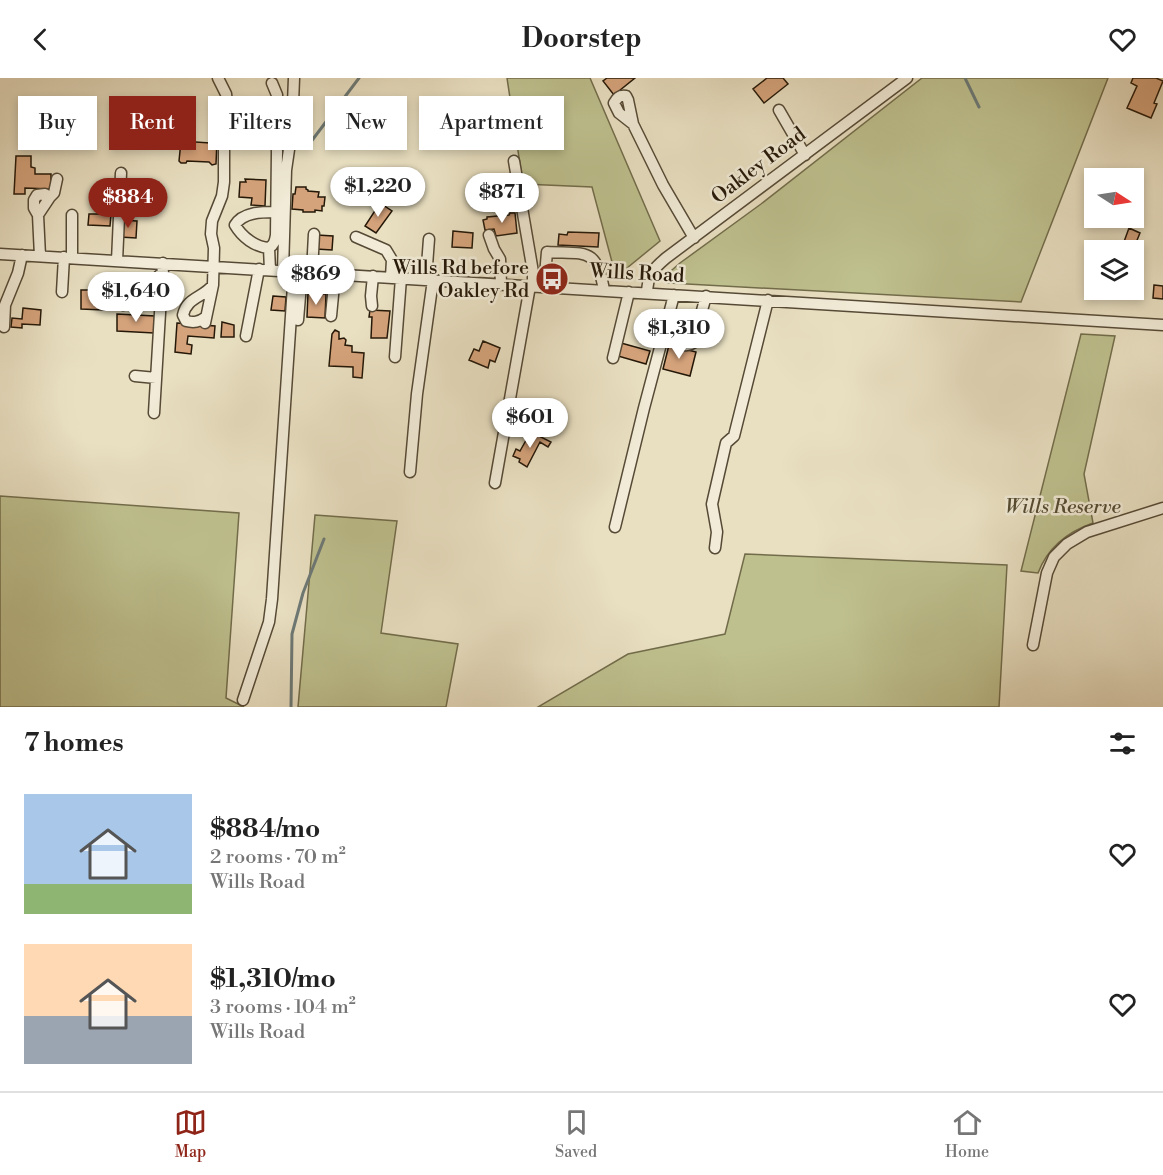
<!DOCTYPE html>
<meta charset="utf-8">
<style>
body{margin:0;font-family:"Libre Bodoni",serif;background:#f2f2f2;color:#222;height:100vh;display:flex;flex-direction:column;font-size:22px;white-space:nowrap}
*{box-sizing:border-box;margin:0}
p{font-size:20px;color:#767676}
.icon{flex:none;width:33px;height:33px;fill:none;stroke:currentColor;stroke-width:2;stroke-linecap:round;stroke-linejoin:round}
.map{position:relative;height:629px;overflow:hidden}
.sheet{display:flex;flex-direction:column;background:#fff;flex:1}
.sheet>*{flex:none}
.banner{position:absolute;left:18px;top:18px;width:600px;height:54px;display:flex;gap:12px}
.needle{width:39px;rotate:102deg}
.controls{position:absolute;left:1084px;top:90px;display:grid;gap:12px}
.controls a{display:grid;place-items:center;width:60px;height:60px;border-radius:0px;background:#fff;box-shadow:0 3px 9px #0003;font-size:30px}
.price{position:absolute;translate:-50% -51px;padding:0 14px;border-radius:21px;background:#fff;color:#222;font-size:20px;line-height:39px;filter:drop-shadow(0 2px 3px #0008)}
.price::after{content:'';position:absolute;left:50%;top:36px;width:18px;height:14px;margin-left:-9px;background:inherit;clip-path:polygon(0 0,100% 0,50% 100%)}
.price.active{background:#8f2418;color:#fff}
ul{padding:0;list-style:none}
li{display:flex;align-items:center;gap:18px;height:150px;padding:0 24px}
li span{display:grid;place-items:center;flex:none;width:168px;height:120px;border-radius:0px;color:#555}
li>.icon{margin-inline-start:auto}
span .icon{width:72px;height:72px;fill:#fffc;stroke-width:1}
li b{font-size:26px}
h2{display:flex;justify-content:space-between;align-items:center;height:72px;padding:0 24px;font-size:26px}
.chip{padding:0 21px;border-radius:0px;background:#fff;box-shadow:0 3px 9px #0003;font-size:21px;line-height:54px}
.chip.active{background:#8f2418;color:#fff}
header{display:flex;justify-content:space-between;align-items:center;height:78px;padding:0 24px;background:#fff;font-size:27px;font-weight:800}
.dock{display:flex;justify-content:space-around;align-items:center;height:84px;border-top:2px solid #e0e0e0;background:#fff;font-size:16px;color:#767676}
.dock a{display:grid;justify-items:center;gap:3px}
.dock .active{color:#8f2418}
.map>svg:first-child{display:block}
</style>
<header><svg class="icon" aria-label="back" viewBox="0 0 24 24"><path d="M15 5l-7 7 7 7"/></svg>Doorstep<svg class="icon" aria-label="heart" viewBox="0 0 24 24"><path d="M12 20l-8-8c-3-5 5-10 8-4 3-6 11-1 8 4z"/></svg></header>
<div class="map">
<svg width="1163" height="629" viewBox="0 0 1163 629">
<rect width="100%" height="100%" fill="#e9e0c2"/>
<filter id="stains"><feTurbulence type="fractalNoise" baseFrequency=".00333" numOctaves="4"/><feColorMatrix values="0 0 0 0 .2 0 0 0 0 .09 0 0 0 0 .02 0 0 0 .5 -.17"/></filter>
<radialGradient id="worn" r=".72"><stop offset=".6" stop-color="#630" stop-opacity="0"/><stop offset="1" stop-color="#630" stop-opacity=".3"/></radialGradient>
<!-- green -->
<path fill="#bec08e" stroke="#726c4b" stroke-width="1.5" d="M507,0H590L660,163L616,199L592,109L523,106Z
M922,0H1108L1021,224L669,205L665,204V198L680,185L761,126Z
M1081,256L1115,258L1084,396L1093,445C1067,454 1048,469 1038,495L1021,493Z
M0,418L239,435L226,620L244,629H0Z
M315,437L397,443L381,555L458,566L446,629H298Z
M745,476L1007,487L999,629H538L628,576L725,556Z"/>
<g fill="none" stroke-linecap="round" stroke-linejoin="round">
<!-- stream -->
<path stroke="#6d7976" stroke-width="3" d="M965,0L979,29
M307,69L359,0
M291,629L292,556L303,515L324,461"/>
</g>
<!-- building -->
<path fill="#d5a37b" stroke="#251808" stroke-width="1.5" d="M607,0H635L614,17L603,3Z
M767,0H783L788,6L764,25L753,11Z
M1133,0H1156L1163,3L1154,25L1157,26L1151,40L1127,30L1137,8L1131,5Z
M212,60H216L217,62L216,86L212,87L209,84L187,83L186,85H181L179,83L181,63L210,65Z
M16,78H31V89L35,90V96H51V111L25,110V116H14Z
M245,101L266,102L265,128L251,127L252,120L239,119L240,104H246Z
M296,109H306V111L308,112V113L319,114L318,119H325L324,128H322V133L315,132V134H303V132L292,131L293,116H295Z
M380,125L392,133L376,155L365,148Z
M510,135H515L517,155L496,158L494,151L485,152L483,142L487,141V139L509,137Z
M89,136H111L110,148L88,147Z
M121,142L137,143L136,160L120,159Z
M1129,150L1140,155L1133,172H1121Z
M453,153L473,155L472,170L452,169Z
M568,154L599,155L598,169L558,167L559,156L567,157Z
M317,157L333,158L332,172L316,171Z
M1134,184L1142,187L1137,200L1134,199Z
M1154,207L1163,208V221L1153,220Z
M97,208L105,209L104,232L81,231V212H97Z
M308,215L326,216L325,240L307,239Z
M273,218L286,219L285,233L271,232Z
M23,230L41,232L40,247L22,246V250L11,249L12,240L22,241Z
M370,232L390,233L387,260H371L372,239H369Z
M117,236L155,238L154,255L117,253Z
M222,244L234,247V259H221Z
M177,245L215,248L214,260L188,258L187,266L192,267L191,276L175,274Z
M335,252L339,254V261L344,260L346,262L345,267L352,268V274L364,275L362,300L353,299V289L329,288L332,256Z
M483,263L500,270L495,284L490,282L488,290L469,282L474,271L479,273Z
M621,265L650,273L646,286L618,278Z
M669,267L696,274L690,298L663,291Z
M529,357H537L551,364L548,369L540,364L527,389L519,384L520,381L513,378L516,371L520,373Z"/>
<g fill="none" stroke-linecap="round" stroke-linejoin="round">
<defs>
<path id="minor" d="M779,32L805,77
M633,46L628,22L626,18C619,17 617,20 614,25L619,35L633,46L663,107L694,160
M514,83L533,194V208
M50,119L54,115L57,101
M38,137L50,119L45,116L37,117L34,122V130L38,137L40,178
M489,157L494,171L500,181L501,206
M356,159L386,172L392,182L391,199
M269,170C274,167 275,163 276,157L277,74L276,56L278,33L277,17L272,5
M0,176L1163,247
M72,180V137
M117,183L121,95
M270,192L269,170C255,169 242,159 235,147C243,134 262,134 275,134
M283,193L286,92L292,51L294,0
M312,194L314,156
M426,201L429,161
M544,209L547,174C587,176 596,169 604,212
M62,214L64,179
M647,215C648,196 652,192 666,180L907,0
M123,227L150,206L163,194
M372,228L371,218L373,198
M331,238L335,196
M206,239C199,244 194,245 186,243L183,237C187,219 203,220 213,207
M298,242L302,194
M205,245L213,207L214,170L211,156L212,143L222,118L224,104V48L227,25L226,16L218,0
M4,249L5,227L18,195L22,177
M665,251C671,260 682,272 693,265L706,218
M246,258L259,191
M395,279L401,200
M613,280L629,214
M135,298L156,300
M154,335L163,185
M410,394L417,316L433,202
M495,405L530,208
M615,449L644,330L674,217
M715,470L717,454L712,426L726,365L734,358L768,222
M1033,567L1047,495L1054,479L1067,466L1087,454L1163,430
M243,622L269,544L272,521L294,193"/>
</defs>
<!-- minor casing -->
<use href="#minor" stroke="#564a36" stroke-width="13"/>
<!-- minor -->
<use href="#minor" stroke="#f1ebd7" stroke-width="10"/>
</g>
<!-- icons -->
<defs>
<symbol id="bus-disc" viewBox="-11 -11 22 22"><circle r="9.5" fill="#8f2418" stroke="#f1ebd7"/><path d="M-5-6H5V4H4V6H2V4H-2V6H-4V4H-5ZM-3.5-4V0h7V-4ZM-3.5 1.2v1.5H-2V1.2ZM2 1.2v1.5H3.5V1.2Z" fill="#fff"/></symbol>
</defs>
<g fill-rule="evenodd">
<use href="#bus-disc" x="533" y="182" width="38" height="38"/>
</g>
<g text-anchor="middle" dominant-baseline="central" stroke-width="5" stroke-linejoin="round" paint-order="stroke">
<!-- street labels -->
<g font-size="20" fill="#251808" stroke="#f1ebd7">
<text transform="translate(759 88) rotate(-37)">Oakley Road</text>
<text transform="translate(637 196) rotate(3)">Wills Road</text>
</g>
<!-- poi labels -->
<g font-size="20" fill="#251808" stroke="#f1ebd7" text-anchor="end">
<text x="529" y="190">Wills Rd before<tspan x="529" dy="23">Oakley Rd</tspan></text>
</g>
<!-- park labels -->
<g font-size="20" font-style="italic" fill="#534a30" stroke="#f1ebd7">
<text x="1063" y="429">Wills Reserve</text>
</g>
</g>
<rect width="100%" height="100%" filter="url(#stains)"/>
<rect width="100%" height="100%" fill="url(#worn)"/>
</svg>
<div class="controls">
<a><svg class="needle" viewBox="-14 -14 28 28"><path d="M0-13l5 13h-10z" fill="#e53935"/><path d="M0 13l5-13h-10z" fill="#767676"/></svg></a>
<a><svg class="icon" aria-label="layers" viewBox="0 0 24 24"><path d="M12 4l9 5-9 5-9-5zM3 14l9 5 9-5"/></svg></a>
</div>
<b class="price" style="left:378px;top:140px">$1,220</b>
<b class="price" style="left:502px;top:146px">$871</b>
<b class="price active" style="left:128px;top:151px">$884</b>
<b class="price" style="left:316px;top:228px">$869</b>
<b class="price" style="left:136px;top:245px">$1,640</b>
<b class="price" style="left:679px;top:282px">$1,310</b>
<b class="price" style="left:530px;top:371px">$601</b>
<div class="banner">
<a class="chip">Buy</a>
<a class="chip active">Rent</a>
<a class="chip">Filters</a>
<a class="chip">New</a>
<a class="chip">Apartment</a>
</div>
</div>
<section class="sheet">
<h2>7 homes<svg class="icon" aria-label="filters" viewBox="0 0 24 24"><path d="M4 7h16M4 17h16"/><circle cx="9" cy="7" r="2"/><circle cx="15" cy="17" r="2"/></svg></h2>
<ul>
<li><span style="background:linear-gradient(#a9c7e8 75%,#8fb573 0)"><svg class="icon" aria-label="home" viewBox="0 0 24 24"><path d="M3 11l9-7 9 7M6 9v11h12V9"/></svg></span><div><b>$884/mo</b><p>2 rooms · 70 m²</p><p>Wills Road</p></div><svg class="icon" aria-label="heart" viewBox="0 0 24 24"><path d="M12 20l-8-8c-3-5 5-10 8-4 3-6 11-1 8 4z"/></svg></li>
<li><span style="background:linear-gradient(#ffd9b3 60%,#9aa5b1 0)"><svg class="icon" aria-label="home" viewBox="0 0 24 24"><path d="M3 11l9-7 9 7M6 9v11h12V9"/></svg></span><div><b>$1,310/mo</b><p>3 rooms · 104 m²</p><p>Wills Road</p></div><svg class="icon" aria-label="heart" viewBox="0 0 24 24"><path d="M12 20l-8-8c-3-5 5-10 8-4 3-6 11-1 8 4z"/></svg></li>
</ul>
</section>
<nav class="dock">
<a class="active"><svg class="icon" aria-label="map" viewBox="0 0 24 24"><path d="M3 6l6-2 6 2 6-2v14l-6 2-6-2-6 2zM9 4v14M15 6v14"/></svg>Map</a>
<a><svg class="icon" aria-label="saved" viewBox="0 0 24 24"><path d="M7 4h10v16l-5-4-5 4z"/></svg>Saved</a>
<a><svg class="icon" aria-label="home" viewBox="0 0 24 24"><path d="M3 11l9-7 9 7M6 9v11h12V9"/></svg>Home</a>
</nav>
